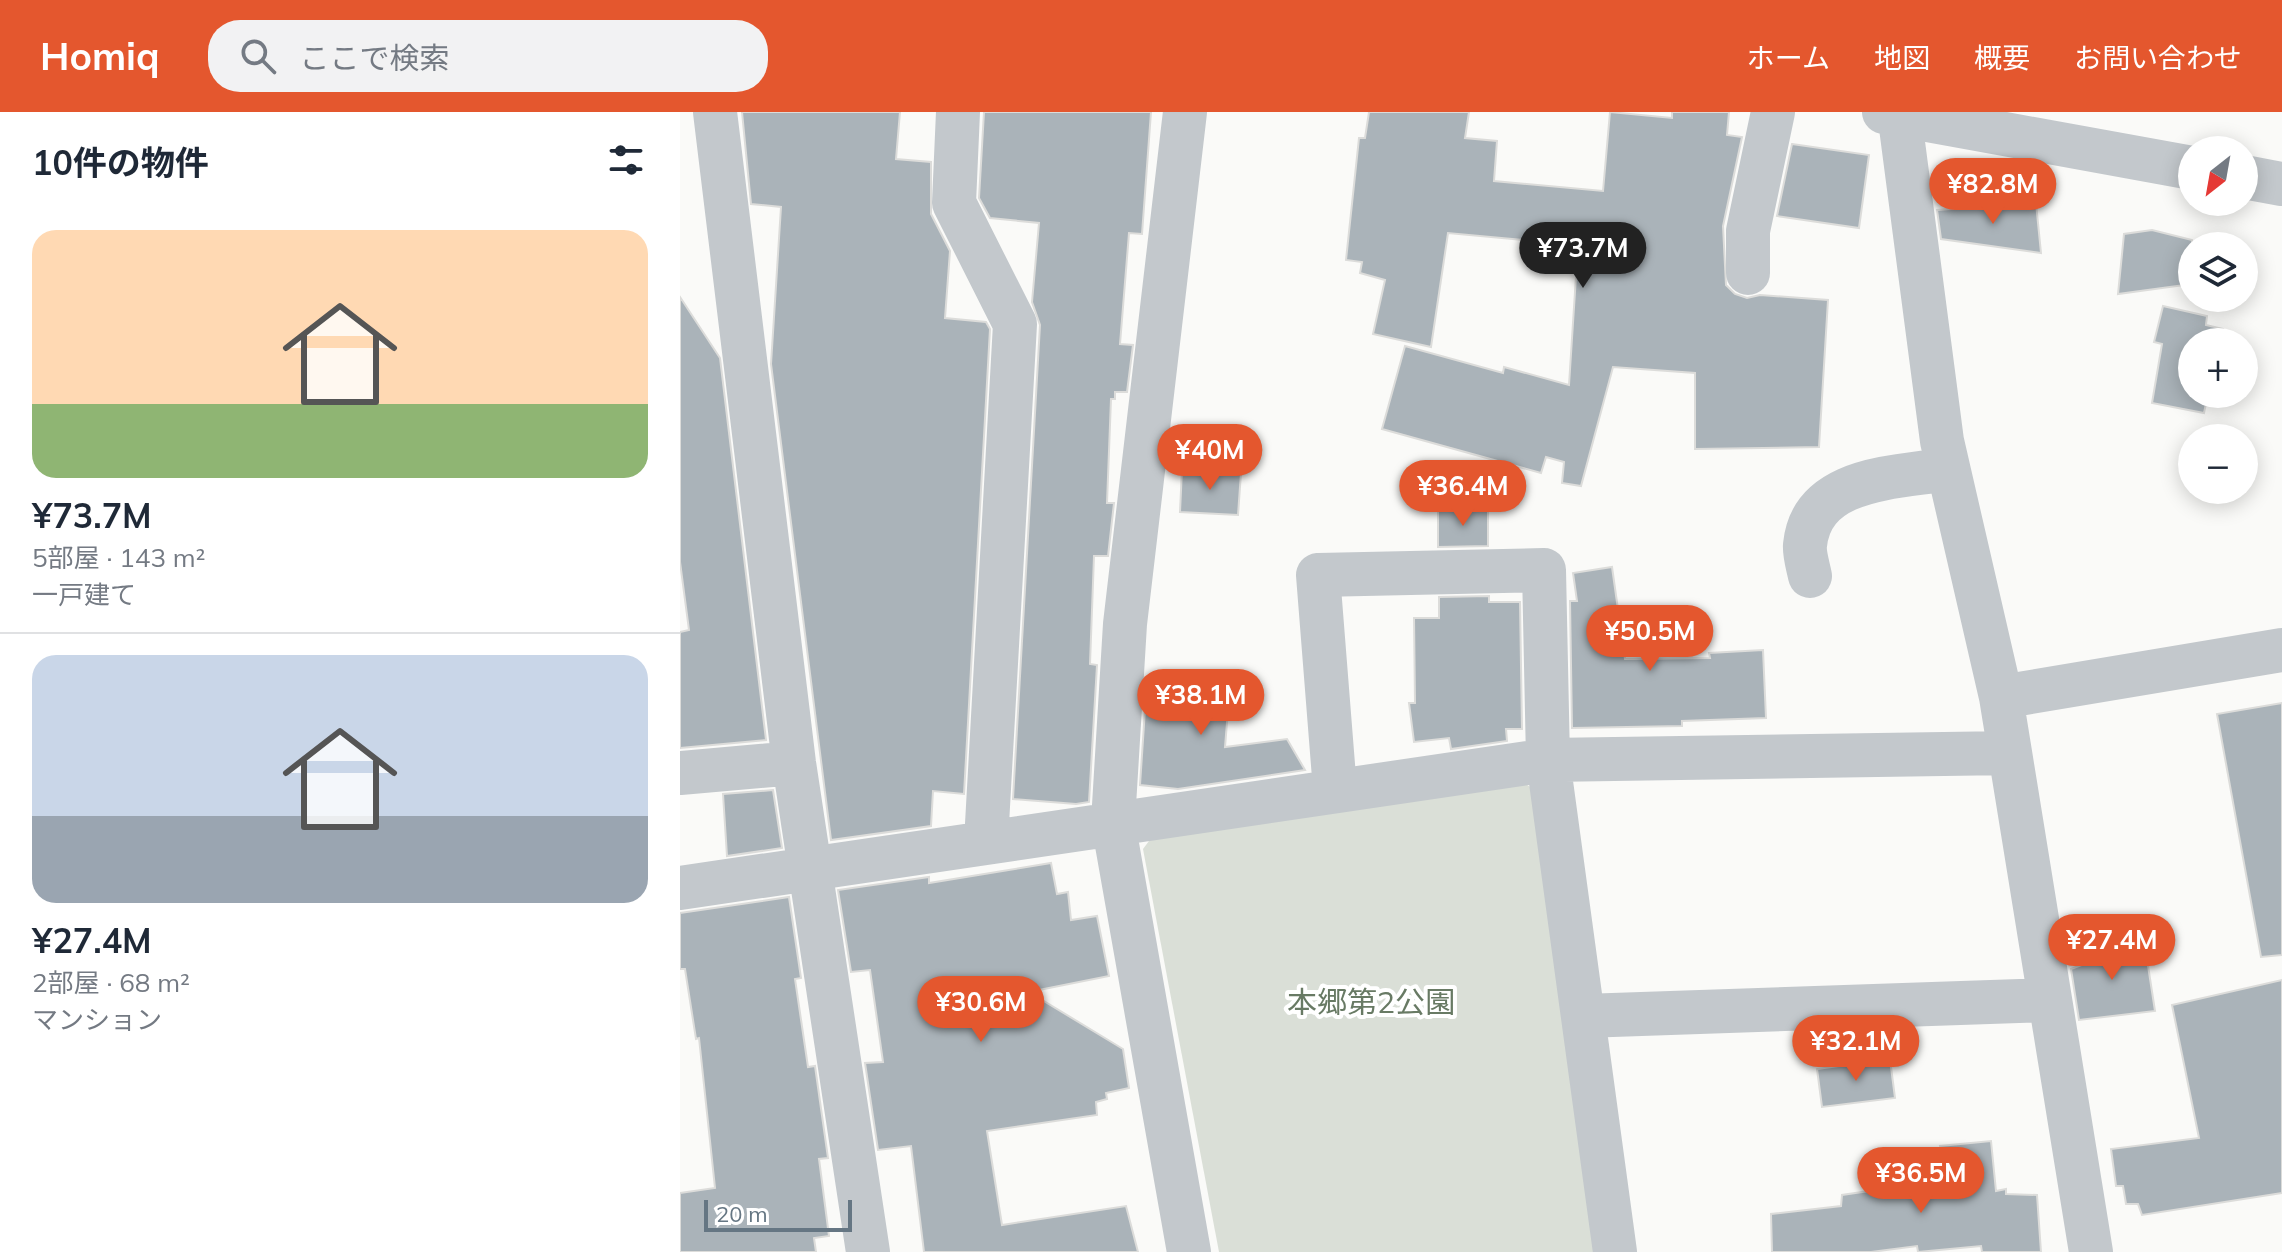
<!DOCTYPE html>
<html lang="ja">
<meta charset="utf-8">
<style>
body{margin:0;font-family:Mulish,"Noto Sans JP",sans-serif;background:#f2f2f3;color:#1f2937;height:100vh;display:flex;flex-direction:column;font-size:30px;white-space:nowrap}
*{box-sizing:border-box;margin:0}
p{font-size:26px;color:#747a83}
.icon{flex:none;width:44px;height:44px;fill:none;stroke:currentColor;stroke-width:2;stroke-linecap:round;stroke-linejoin:round}
.map{position:relative;flex:1;overflow:hidden}
.sheet{display:flex;flex-direction:column;background:#fff;width:680px}
.sheet>*{flex:none}
.needle{width:52px;rotate:211deg}
.controls{position:absolute;left:1498px;top:24px;display:grid;gap:16px}
.controls a{display:grid;place-items:center;width:80px;height:80px;border-radius:50%;background:#fff;box-shadow:0 4px 20px #0003;font-size:40px}
.scale{position:absolute;left:24px;bottom:20px;width:148px;box-sizing:border-box;padding-left:8px;border:4px solid #657683;border-top:0;font-size:22px;line-height:28px;white-space:nowrap;color:#657683;-webkit-text-stroke:6px #fff;paint-order:stroke}
.price{position:absolute;translate:-50% -68px;padding:0 18px;border-radius:28px;background:#e4572e;color:#fff;font-size:26px;line-height:52px;filter:drop-shadow(0 2px 4px #0008)}
.price::after{content:'';position:absolute;left:50%;top:48px;width:24px;height:18px;margin-left:-12px;background:inherit;clip-path:polygon(0 0,100% 0,50% 100%)}
.price.on{background:#222;color:#fff}
ul{padding:0;list-style:none}
li{display:grid;align-content:center;gap:16px;height:424px;padding:0 32px}
li+li{border-top:2px solid #e0e1e3}
li span{display:grid;place-items:center;height:248px;border-radius:24px;color:#555}
li>.icon{margin-inline-start:auto}
span .icon{width:144px;height:144px;fill:#fffc;stroke-width:1}
li b{font-size:34px}
h2{display:flex;justify-content:space-between;align-items:center;height:96px;padding:0 32px;font-size:34px}
header{display:flex;align-items:center;gap:48px;box-sizing:border-box;height:112px;padding:0 40px;background:#e4572e;color:#fff}
header strong{font-size:38px}
nav{display:flex;gap:44px;margin-inline-start:auto;font-size:28px}
.search{width:560px;height:72px;background:#f2f2f3;display:flex;align-items:center;gap:20px;box-sizing:border-box;padding:0 28px;border-radius:32px;color:#747a83;font-size:30px}
main{display:flex;flex:1;min-height:0}
.map>svg:first-child{display:block}
</style>
<header>
<strong>Homiq</strong>
<div class="search"><svg class="icon" aria-label="search" viewBox="0 0 24 24"><circle cx="10" cy="10" r="6"/><path d="M15 15l6 6"/></svg>ここで検索</div>
<nav><a>ホーム</a><a>地図</a><a>概要</a><a>お問い合わせ</a></nav>
</header>
<main>
<section class="sheet">
<h2>10件の物件<svg class="icon" aria-label="filters" viewBox="0 0 24 24"><path d="M4 7h16M4 17h16"/><circle cx="9" cy="7" r="2"/><circle cx="15" cy="17" r="2"/></svg></h2>
<ul>
<li><span style="background:linear-gradient(#ffd9b3 70%,#8fb573 0)"><svg class="icon" aria-label="home" viewBox="0 0 24 24"><path d="M3 11l9-7 9 7M6 9v11h12V9"/></svg></span><div><b>¥73.7M</b><p>5部屋 · 143 m²</p><p>一戸建て</p></div></li>
<li><span style="background:linear-gradient(#c9d6e8 65%,#9aa5b1 0)"><svg class="icon" aria-label="home" viewBox="0 0 24 24"><path d="M3 11l9-7 9 7M6 9v11h12V9"/></svg></span><div><b>¥27.4M</b><p>2部屋 · 68 m²</p><p>マンション</p></div></li>
</ul>
</section>
<div class="map">
<svg width="1602" height="1140" viewBox="0 0 1602 1140">
<rect width="100%" height="100%" fill="#fafaf8"/>
<!-- green -->
<path fill="#dadfd7" d="M839,668L860,681L920,1140H539L463,737L472,725Z"/>
<!-- building -->
<path fill="#aab3b9" stroke="#dcdcda" stroke-width="2" d="M62,0H220L216,47L251,50V102L270,139L265,206L306,210L310,217L284,682L253,679L251,714L151,728L91,252L101,95L71,92Z
M304,0H471L462,122L449,121L440,232L453,233L447,280H435V287H431L427,391H434L428,444H414L410,552L417,553L409,690L396,692L333,687L360,213L352,190L359,111L310,106L299,86Z
M689,0H789L785,26L817,29L814,69L923,79L930,0L992,6V0H1049L1047,23L1062,25L1043,114L1046,173L1055,182L1067,186L1080,183L1148,188L1139,335L1015,337V261L933,255L901,374L882,371L884,350L866,345L861,361L702,317L725,234L823,261L824,255L889,273L898,133L768,121L751,235L693,222L705,168L680,161L682,150L666,148L679,26H685Z
M1112,32L1189,43L1179,116L1097,104Z
M1356,91L1361,141L1261,127L1257,98Z
M1472,118L1512,128V172L1438,182L1444,122Z
M0,185L40,246L86,628L0,636V520L9,518L0,450Z
M1483,194L1527,204L1526,213L1543,217L1540,230H1512V282H1528L1524,301L1472,291L1482,232L1474,230Z
M502,357L561,361L558,403L500,400Z
M808,397V434L758,435V398Z
M932,455L945,547L1030,546L1029,541L1083,538L1086,606L1002,609V614L892,616L890,489H897L893,461Z
M809,484V490H840L842,617H826L827,629L771,637L769,626L734,630L729,591H735L734,506H759V485Z
M511,558L551,562L545,635L607,627L625,658L498,677L460,673L467,567L487,568L489,563L508,564Z
M1602,591V843L1581,845L1537,602Z
M93,678L102,736L47,744L43,682Z
M371,751L377,782L388,780L391,808L417,804L429,864L349,880L443,937L449,976L426,981L427,987L416,990L417,1003L307,1019L322,1113L446,1094L458,1140H244L231,1034L198,1038L185,951L203,950L190,858L171,860L158,778L249,765V771Z
M109,785L121,866L115,867L128,955L135,954L148,1046L139,1047L149,1124L134,1126L136,1140H0V1081L35,1076L19,926L16,927L5,857H0V801Z
M1436,829L1439,836L1465,834L1475,899L1399,908L1391,857L1404,852L1401,834Z
M1602,868V1081L1462,1103L1458,1092H1446L1443,1074H1436L1431,1037L1519,1026L1492,893Z
M1210,947L1215,986L1142,995L1137,957Z
M1311,1029L1316,1079L1326,1077V1082L1357,1083L1361,1140H1302L1301,1134L1238,1140L1237,1134L1191,1140H1092L1091,1102L1161,1094L1162,1083L1265,1068L1260,1034Z"/>
<g fill="none" stroke-linecap="round" stroke-linejoin="round">
<!-- minor -->
<path stroke="#c3c8cc" stroke-width="44" d="M35,0L114,651L188,1140
M278,0L274,91L335,212L306,730
M505,0L445,512L433,710L509,1140
M1204,0L1512,56
M1219,0L1262,329L1321,585L1411,1140
M1564,65L1602,72
M1068,161V119L1093,0
M1130,464C1128,454 1124,442 1125,433C1132,364 1217,366 1268,357
M1321,585L1602,538
M0,661L114,651
M655,678L638,463L864,458L868,648L935,1140
M0,776L868,648L1330,641
M903,904L1370,888"/>
</g>
<g text-anchor="middle" dominant-baseline="central" stroke-width="8" stroke-linejoin="round" paint-order="stroke">
<!-- park labels -->
<g font-size="30" fill="#687a64" stroke="#fff">
<text x="691" y="890">本郷第2公園</text>
</g>
</g>
</svg>
<div class="controls">
<a><svg class="needle" viewBox="-14 -14 28 28"><path d="M0-13l5 13h-10z" fill="#e53935"/><path d="M0 13l5-13h-10z" fill="#747a83"/></svg></a>
<a><svg class="icon" aria-label="layers" viewBox="0 0 24 24"><path d="M12 4l9 5-9 5-9-5zM3 14l9 5 9-5"/></svg></a>
<a>+</a>
<a>−</a>
</div>
<div class="scale">20 m</div>
<b class="price" style="left:1313px;top:114px">¥82.8M</b>
<b class="price on" style="left:903px;top:178px">¥73.7M</b>
<b class="price" style="left:530px;top:380px">¥40M</b>
<b class="price" style="left:783px;top:416px">¥36.4M</b>
<b class="price" style="left:970px;top:561px">¥50.5M</b>
<b class="price" style="left:521px;top:625px">¥38.1M</b>
<b class="price" style="left:1432px;top:870px">¥27.4M</b>
<b class="price" style="left:301px;top:932px">¥30.6M</b>
<b class="price" style="left:1176px;top:971px">¥32.1M</b>
<b class="price" style="left:1241px;top:1103px">¥36.5M</b>
</div>
</main>
